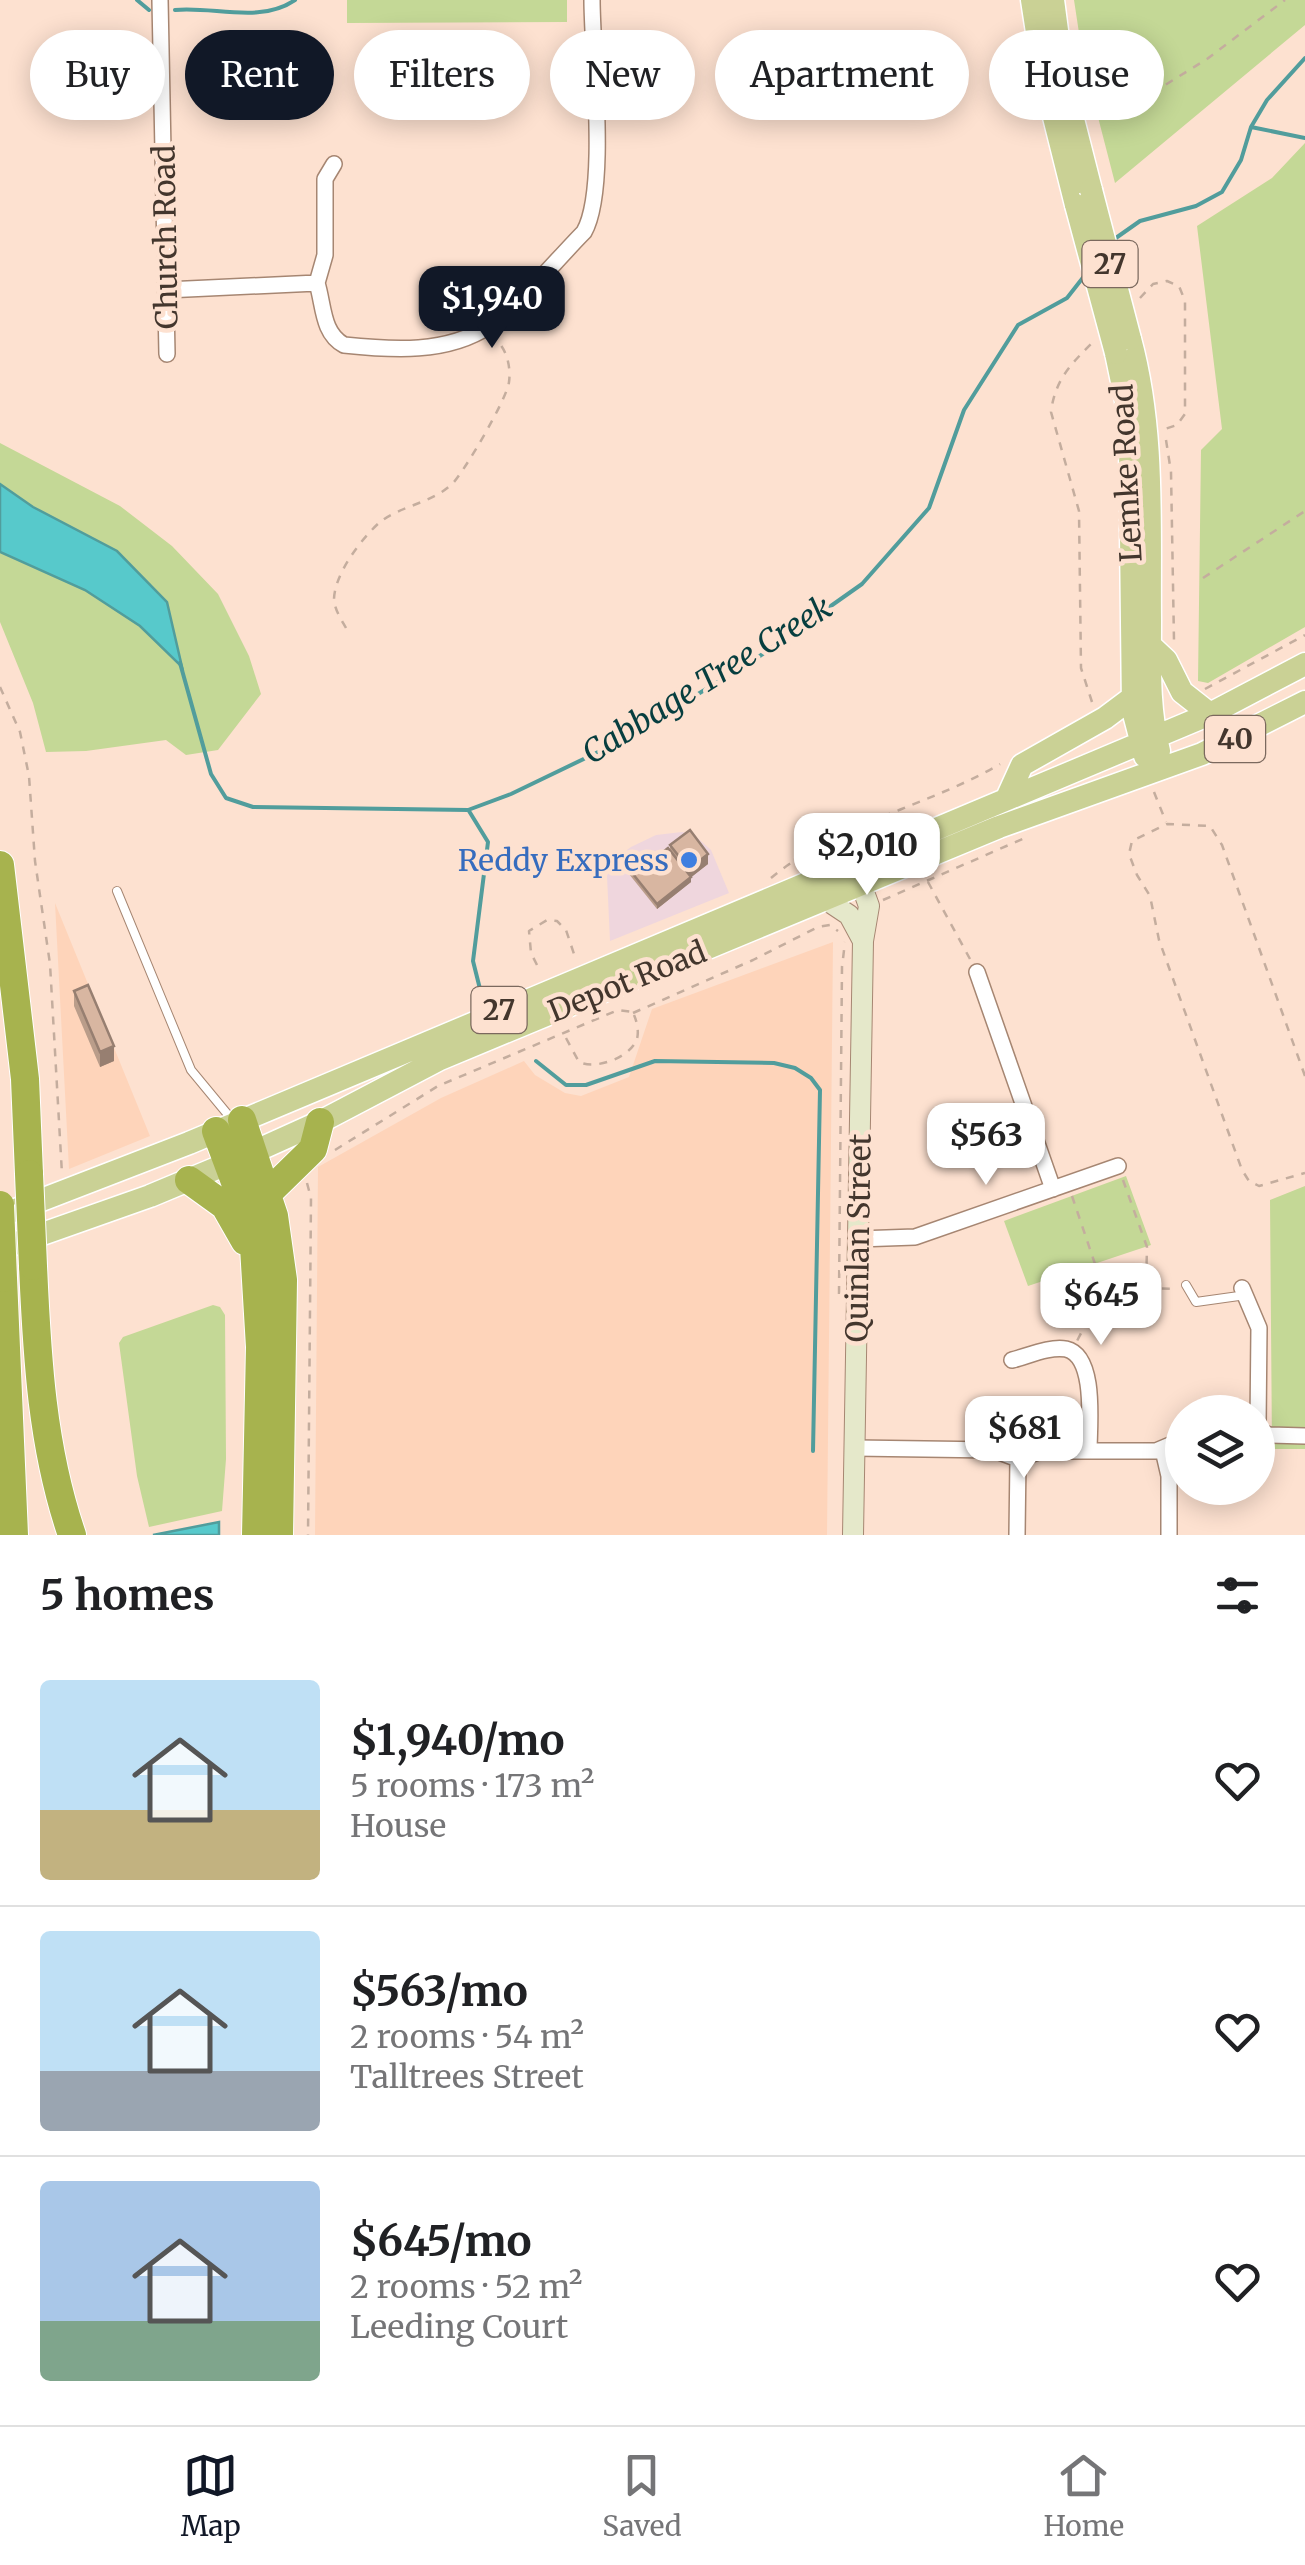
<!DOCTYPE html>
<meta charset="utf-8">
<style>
body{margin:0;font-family:Merriweather,serif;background:#f2f2f2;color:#202124;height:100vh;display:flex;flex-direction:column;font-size:38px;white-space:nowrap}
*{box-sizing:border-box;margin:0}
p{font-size:32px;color:#757577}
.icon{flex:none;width:55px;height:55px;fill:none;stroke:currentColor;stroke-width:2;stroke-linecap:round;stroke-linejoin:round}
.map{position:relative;height:1535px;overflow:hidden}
.side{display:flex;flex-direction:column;background:#fff;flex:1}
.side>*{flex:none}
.banner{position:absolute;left:30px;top:30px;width:1245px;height:90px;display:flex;gap:20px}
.buttons{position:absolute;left:1165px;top:1395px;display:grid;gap:20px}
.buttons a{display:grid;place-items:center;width:110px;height:110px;border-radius:50%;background:#fff;box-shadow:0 5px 25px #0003;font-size:50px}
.price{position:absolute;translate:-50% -85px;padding:0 22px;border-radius:20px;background:#fff;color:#222;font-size:32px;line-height:65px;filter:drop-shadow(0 2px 5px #0008)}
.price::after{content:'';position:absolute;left:50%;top:60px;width:30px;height:22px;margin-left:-15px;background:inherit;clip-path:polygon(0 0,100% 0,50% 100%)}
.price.active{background:#111827;color:#fff}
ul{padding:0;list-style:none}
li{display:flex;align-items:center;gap:30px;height:250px;padding:0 40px}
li+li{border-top:2px solid #e0e0e0}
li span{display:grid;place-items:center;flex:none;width:280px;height:200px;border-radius:10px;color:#555}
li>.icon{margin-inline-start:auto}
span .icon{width:120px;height:120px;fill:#fffc;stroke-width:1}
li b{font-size:42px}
h2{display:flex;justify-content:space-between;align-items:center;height:120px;padding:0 40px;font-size:42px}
.pill{padding:0 35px;border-radius:45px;background:#fff;box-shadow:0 5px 25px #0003;font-size:35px;line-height:90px}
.pill.active{background:#111827;color:#fff}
.tabs{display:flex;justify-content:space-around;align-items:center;height:140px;border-top:2px solid #e0e0e0;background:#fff;font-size:28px;color:#757577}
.tabs a{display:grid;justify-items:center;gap:5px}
.tabs .active{color:#111827}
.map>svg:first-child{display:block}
</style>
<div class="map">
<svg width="1305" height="1535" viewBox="0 0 1305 1535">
<rect width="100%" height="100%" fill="#fde1d0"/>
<!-- commercial -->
<path fill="#efd6dd" d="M682,832L693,834L711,850L729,893L610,941L607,876L611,862L631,847L656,835Z"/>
<!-- built -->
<path fill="#fed4ba" d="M55,903L150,1136L69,1169Z
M833,942L827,1535H315L318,1167L441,1098L524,1061L535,1075L565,1093L581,1096L629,1077L652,1009Z"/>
<!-- green -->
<path fill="#c4d896" d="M347,0H567V22L347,23Z
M1074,0H1305V25L1115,183L1083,59Z
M1305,143V627L1208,683L1198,681L1201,450L1222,429L1197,226L1272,178Z
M0,443L120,506L172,546L218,594L249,656L261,694L218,750L186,755L166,740L86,751L46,752L33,703L0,622V552L85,590L140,626L182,664L33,507L0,484Z
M1126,1176L1151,1245L1028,1286L1004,1221Z
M1305,1186V1449H1272L1270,1200Z
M213,1305L220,1307L225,1315L226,1459L222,1511L149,1527L137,1476L119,1343L123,1337Z"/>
<!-- water -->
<path fill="#57c9cb" stroke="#519d9c" stroke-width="2.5" d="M0,484L33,507L117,551L167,602L182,667L140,626L85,590L0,552Z
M219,1522V1535H153Z"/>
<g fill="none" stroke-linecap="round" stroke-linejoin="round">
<!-- stream -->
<path stroke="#519d9c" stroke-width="4" d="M137,0L149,10
M175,10C214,6 260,24 295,0
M1251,127L1305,138
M1113,240L1140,221L1196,206L1222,192L1241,160L1251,127L1267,100L1305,58
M180,663L211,774L226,798L253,807L468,810L511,794L621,741L757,658L862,584L929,508L964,410L1018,325L1067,298L1085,275
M469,811L488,842L473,961L481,993
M536,1061L566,1085H586L655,1061L774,1063L795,1068L811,1078L820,1090L813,1451"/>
<defs>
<path id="lane" d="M117,891L191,1070L234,1122
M1186,1285L1196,1302L1246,1295"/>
<path id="street" d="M160,0L167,354
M317,283L325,255V179L334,164
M166,290L317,283C324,306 322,333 344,345C392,350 447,354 489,326C517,308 558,258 584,232C608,190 592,53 592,0
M977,972L1053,1189
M858,1239L915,1237L1118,1166
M1242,1288L1259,1328L1258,1424
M1012,1360C1028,1356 1050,1346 1066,1349C1097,1356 1089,1426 1089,1451
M1258,1430L1269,1435L1305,1436
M855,1448L994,1450L1018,1459L1041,1451H1156L1182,1440
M1163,1450L1169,1476V1535
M1017,1535L1018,1459"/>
<path id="secondary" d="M848,879L861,884L869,906L863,941L853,1535
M825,899L849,915L863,941"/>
<path id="primary" d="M1032,0L1044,77L1076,205
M1053,0L1064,84L1091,190
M1130,339C1155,431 1149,526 1150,621C1150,665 1148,708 1159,751
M1116,353L1126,401L1130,445L1133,710L1145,756
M1150,645L1166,660L1182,692L1210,714
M1007,798L1022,765L1105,718L1133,697
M0,1216L189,1143L1210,714L1305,664
M0,1249L150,1196L229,1163L320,1122L440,1059L999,827L1202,754L1305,702"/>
<path id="highway" d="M0,865L25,1079L29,1174
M242,1120L274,1216L283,1280L279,1535
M216,1131L253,1230L260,1347L256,1535
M189,1180L225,1206L245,1241
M268,1193L313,1149L320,1122
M33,1266C37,1357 42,1448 72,1535
M3,1278L14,1535"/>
</defs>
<!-- lane casing -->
<use href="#lane" stroke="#a68672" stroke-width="10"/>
<!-- street casing -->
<use href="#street" stroke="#a68672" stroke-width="18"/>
<!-- secondary casing -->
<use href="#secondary" stroke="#a68672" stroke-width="22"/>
<!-- primary casing -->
<use href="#primary" stroke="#fff" stroke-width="25"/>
<!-- highway casing -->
<use href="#highway" stroke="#fff" stroke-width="30"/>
<!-- path -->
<path stroke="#c4ad9e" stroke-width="2.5" stroke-dasharray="8 8" stroke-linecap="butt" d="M1075,43L1097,35L1134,94L1149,95L1207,59L1285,0
M1140,298L1153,284L1167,281L1179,286L1185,301V414L1177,425L1165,429
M1166,440L1171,472L1174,641
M1203,578L1305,511
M346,628C341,619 335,610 334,600C334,574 362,538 380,522C402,505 434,503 454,482C466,468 507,399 509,382C511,368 507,349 496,340
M0,687L20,732L29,776L35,861L50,964L62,1174
M1205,689L1305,635
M1092,702L1081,668L1079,511L1051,412C1055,379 1072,363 1094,341
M1154,792L1166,822
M771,878C837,823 927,807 1000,764
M928,882L970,959
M883,900L1027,837
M537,965L531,953L529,931L547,920L557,921L566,930L576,960
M633,1013L753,960L818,927L830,925L838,931
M566,1038L579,1062C595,1070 630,1058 637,1039C639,1031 637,1022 634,1015
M1305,1076L1222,845L1210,826L1167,824L1132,841L1129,854L1137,875L1150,896L1159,940L1242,1170L1249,1181L1259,1186L1305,1173
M335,1150L438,1086L618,1010L632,1012
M1123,1180L1147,1247L1146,1288L1176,1289
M307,1183L311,1198L308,1535
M1072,1196L1095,1264L1092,1312L1077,1341
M839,1294L842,967L845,942"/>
<!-- lane -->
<use href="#lane" stroke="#fff" stroke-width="8"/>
<!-- street -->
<use href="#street" stroke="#fff" stroke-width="15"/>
<!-- secondary -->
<use href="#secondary" stroke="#e5e8ca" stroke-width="20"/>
<!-- primary -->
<use href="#primary" stroke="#cad195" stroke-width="22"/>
<!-- highway -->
<use href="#highway" stroke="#a7b34e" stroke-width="28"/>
<defs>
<path id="primary-bridge" d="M1091,190L1130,339
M1076,205L1116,353"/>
<path id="highway-bridge" d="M29,1174L33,1266
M0,1205L3,1278"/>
</defs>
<!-- primary-bridge casing -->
<use href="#primary-bridge" stroke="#fff" stroke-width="25" stroke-linecap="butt"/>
<!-- highway-bridge casing -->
<use href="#highway-bridge" stroke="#fff" stroke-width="30" stroke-linecap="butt"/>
<!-- primary-bridge -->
<use href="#primary-bridge" stroke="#cad195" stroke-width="22"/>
<!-- highway-bridge -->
<use href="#highway-bridge" stroke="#a7b34e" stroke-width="28"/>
</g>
<!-- wall -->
<path fill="#ba9d8a" d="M670,845L708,864L691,877V882L657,909L625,869V864L645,866L670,851Z
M74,991L114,1061L100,1067L74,1006Z"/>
<!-- shaded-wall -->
<path fill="#977f71" d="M708,854V864L689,879V869Z
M691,877V882L657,909V904Z
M114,1046V1061L100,1067V1052Z"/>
<!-- building -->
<path fill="#d8b6a1" stroke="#977f71" stroke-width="2.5" d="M690,830L708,854L689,869L670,845Z
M668,848L691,877L657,904L625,864L637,855L645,866Z
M88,985L114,1046L100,1052L74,991Z"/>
<!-- markers -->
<circle fill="#3f7fe0" stroke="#fde1d0" stroke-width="4" cx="689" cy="860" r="10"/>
<g text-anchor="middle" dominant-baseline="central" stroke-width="9" stroke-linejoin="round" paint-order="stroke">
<!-- shield labels -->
<g fill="#fde1d0" stroke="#7b695e" stroke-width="2.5">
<rect x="1082.5" y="241" width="55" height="46" rx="8"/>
<rect x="1205" y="716" width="60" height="46" rx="8"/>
<rect x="471.5" y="987" width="55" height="46" rx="8"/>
</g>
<g font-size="28" font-weight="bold" fill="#43362d">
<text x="1110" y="264">27</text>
<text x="1235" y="739">40</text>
<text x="499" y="1010">27</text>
</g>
<!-- street labels -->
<g font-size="30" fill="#43362d" stroke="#fde1d0">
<text transform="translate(165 237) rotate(-91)">Church Road</text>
<text transform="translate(1126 473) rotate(-93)">Lemke Road</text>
<text transform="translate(627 981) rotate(-22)">Depot Road</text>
<text transform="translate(858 1238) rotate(-89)">Quinlan Street</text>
</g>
<!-- shop labels -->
<g font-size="30" fill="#366cbe" stroke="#fde1d0" text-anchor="end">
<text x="669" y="860">Reddy Express</text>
</g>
<!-- water labels -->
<g font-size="32" font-style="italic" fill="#073e3f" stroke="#fde1d0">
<text transform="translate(707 680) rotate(-32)">Cabbage Tree Creek</text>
</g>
</g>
</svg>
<div class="buttons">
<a><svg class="icon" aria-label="layers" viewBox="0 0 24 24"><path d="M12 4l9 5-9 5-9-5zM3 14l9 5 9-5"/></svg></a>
</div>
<b class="price active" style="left:492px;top:351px">$1,940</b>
<b class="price" style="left:867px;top:898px">$2,010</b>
<b class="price" style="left:986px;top:1188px">$563</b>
<b class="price" style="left:1101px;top:1348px">$645</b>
<b class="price" style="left:1024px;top:1481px">$681</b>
<div class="banner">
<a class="pill">Buy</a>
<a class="pill active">Rent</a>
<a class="pill">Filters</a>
<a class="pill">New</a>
<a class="pill">Apartment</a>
<a class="pill">House</a>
</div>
</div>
<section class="side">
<h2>5 homes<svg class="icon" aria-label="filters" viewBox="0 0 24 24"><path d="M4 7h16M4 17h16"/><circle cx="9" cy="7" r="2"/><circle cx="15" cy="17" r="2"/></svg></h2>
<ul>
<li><span style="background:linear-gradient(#bfe0f5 65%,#c2b280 0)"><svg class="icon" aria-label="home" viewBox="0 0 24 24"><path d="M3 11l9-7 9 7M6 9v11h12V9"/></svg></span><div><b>$1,940/mo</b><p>5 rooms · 173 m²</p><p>House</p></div><svg class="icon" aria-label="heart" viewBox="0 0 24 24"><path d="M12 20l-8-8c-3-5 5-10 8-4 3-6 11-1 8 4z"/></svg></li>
<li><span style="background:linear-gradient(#bfe0f5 70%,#9aa5b1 0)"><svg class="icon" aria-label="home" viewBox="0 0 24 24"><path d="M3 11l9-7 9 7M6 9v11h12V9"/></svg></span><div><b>$563/mo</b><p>2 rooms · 54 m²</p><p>Talltrees Street</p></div><svg class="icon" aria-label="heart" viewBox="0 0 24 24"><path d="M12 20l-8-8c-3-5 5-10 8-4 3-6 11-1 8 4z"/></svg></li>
<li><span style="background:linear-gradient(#a9c7e8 70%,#7fa58c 0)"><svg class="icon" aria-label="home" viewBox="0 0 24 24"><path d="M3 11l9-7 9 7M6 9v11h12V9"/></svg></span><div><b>$645/mo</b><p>2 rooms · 52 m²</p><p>Leeding Court</p></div><svg class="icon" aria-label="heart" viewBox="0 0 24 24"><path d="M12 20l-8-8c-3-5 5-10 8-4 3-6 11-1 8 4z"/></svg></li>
</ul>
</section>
<nav class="tabs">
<a class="active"><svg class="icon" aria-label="map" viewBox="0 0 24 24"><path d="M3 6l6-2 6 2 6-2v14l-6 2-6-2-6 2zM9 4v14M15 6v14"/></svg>Map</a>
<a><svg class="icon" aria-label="saved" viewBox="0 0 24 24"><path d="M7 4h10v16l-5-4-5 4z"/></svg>Saved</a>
<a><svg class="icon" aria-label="home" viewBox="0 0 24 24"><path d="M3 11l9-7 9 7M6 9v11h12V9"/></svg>Home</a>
</nav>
